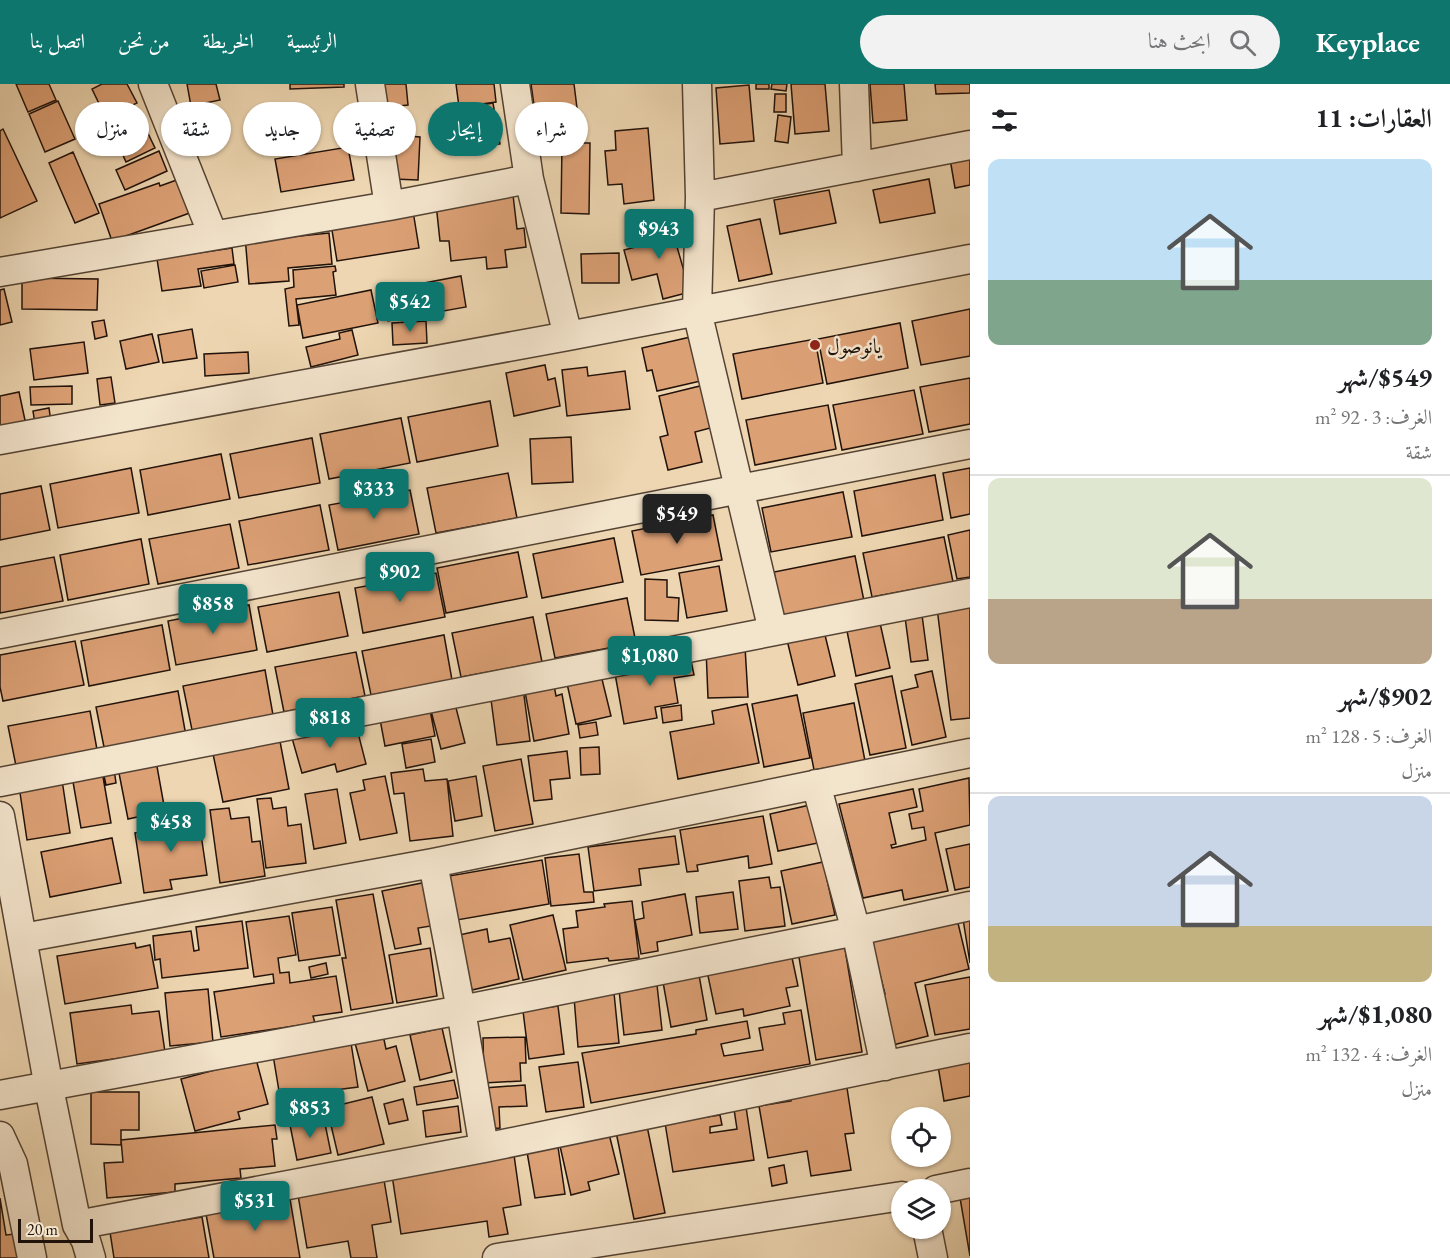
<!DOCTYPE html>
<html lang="ar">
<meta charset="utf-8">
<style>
body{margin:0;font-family:"EB Garamond",Amiri,serif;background:#f2f2f2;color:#202124;direction:rtl;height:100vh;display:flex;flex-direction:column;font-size:22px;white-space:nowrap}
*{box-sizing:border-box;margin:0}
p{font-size:20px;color:#757577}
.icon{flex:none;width:33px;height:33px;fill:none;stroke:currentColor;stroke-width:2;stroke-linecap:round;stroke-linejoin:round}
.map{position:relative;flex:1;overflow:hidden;direction:ltr}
.panel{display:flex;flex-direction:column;background:#fff;width:480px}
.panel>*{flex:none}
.hud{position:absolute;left:18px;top:18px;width:570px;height:54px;direction:rtl;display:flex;gap:12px}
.fabs{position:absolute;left:891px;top:1023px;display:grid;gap:12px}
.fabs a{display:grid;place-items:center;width:60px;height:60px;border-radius:50%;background:#fff;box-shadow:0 2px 4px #0004;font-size:30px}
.scale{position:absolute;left:18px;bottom:15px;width:75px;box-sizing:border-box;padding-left:6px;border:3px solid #21120a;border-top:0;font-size:16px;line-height:21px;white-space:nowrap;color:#21120a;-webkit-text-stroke:4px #f3e4cc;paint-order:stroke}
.price{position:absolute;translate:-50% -51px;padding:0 14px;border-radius:6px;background:#0f766e;color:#fff;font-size:20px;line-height:39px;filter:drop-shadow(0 2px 3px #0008)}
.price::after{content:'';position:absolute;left:50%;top:36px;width:18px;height:14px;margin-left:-9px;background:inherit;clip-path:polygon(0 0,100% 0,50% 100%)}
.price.active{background:#222;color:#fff}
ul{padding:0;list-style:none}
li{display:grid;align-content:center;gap:12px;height:318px;padding:0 18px}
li+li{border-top:2px solid #e0e0e0}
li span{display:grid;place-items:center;height:186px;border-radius:12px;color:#555}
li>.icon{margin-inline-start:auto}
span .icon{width:108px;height:108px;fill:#fffc;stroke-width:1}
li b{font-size:26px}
h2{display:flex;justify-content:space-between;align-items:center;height:72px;padding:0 18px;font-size:26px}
.chip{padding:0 21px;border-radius:27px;background:#fff;box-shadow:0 2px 4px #0004;font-size:21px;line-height:54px}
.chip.active{background:#0f766e;color:#fff}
header{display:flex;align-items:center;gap:36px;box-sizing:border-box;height:84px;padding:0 30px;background:#0f766e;color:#fff}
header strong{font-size:28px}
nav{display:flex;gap:33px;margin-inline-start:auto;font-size:21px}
.search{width:420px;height:54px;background:#f2f2f2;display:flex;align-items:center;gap:15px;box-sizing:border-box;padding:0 21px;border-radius:33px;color:#757577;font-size:22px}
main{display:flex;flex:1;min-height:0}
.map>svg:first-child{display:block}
</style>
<header>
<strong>Keyplace</strong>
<div class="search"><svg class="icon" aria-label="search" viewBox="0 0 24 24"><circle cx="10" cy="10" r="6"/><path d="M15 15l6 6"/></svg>ابحث هنا</div>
<nav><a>الرئيسية</a><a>الخريطة</a><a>من نحن</a><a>اتصل بنا</a></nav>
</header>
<main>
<section class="panel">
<h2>العقارات: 11<svg class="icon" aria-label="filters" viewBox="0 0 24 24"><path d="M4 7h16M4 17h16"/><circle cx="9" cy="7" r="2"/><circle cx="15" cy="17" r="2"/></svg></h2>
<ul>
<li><span style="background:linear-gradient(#bfe0f5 65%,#7fa58c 0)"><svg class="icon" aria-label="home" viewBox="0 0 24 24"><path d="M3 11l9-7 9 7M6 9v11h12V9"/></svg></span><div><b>$549/شهر</b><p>الغرف: 3 · 92 m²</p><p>شقة</p></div></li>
<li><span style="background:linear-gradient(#dfe7d0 65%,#b9a48a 0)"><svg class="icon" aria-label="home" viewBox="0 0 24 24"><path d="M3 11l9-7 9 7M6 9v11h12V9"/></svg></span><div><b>$902/شهر</b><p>الغرف: 5 · 128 m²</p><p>منزل</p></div></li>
<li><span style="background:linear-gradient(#c9d6e8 70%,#c2b280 0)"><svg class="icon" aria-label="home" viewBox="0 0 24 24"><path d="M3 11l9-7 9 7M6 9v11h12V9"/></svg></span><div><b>$1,080/شهر</b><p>الغرف: 4 · 132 m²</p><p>منزل</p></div></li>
</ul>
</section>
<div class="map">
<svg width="970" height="1174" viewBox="0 0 970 1174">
<rect width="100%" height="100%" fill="#edd6b1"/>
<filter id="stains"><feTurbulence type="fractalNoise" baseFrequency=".00333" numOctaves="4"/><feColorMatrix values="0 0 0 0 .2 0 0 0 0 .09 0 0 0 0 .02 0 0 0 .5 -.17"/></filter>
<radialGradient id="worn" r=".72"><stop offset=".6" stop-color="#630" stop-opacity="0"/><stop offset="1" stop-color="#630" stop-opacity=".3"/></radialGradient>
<!-- building -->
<path fill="#dca075" stroke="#21120a" stroke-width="1.5" d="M16,0H49L56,16L28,28Z
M102,0H127L137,19L106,34L92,5Z
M187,0H216L220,16L191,22Z
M290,0H344V3L290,5Z
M378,0H406L408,21L381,24Z
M456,0H494L496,18L459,23Z
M531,0H574L579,40L556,43L558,54L539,56Z
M756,0H769V5H756Z
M772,0H787L786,7L771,5Z
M791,0H825L829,47L795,50Z
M870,0H904L907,36L873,39Z
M935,0H970V9L936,10Z
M749,1L754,57L720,60L716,4Z
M775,10H786V28H774Z
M58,17L75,55L45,68L29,30Z
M493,19L500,60L462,66L460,53L444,56L440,28Z
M778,31L791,33L788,59L775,57Z
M142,37L155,64L126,78L114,51Z
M648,44L654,116L624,120L622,100L608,101L605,67L616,66L615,47Z
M3,45L37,117L0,134V47Z
M395,51L420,53L418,96L393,95Z
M562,59H590L589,130L561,129Z
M348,63L354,96L281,108L275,75Z
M970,65V101L955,104L949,69Z
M159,67L167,87L125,106L116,86Z
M73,68L99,129L75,139L49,79Z
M185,93L198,126L112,157L99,120L159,99L160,102Z
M929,95L935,129L880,139L873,106Z
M829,106L836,139L780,150L774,116Z
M513,111L517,145L524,144L526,163L505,166L507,183L487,185L486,173L451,177L449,157H440L436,120Z
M413,127L419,164L337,177L331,140Z
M669,135L690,208L663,215L657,190L632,196L624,166L651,159L646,141Z
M760,135L772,190L739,197L727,142Z
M329,149L332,180L288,184L289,197L249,200L245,152L261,156Z
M232,164L234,180L198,185L201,202L162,207L157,175Z
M619,169V199H582L581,170Z
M235,181L238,198L204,204L201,187Z
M335,182L336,187L333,188L336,211L296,215L299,241L289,242L285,205L294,203L293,186Z
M461,192L466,223L388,237L382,207Z
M22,194L98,195L97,226L22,225Z
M4,205L12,238L0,241V206Z
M371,206L378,239L303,254L297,221Z
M970,225V272L921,281L912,237Z
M104,236L107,252L95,255L92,238Z
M426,237L427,259L393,261L392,239Z
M900,239L908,284L827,300L818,255Z
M192,245L197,274L163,279L158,251Z
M352,246L358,271L311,283L306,263L340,255L339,249Z
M152,250L159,278L126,285L120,257Z
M695,252L705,296L657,307L652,286L647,287L642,264Z
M815,255L823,299L742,315L733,270Z
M84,258L88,289L34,296L30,265Z
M248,268L249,289L205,292L204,270Z
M545,281L548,296L555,294L560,322L514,332L506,289Z
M587,283L588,292L625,287L630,325L567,332L562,286Z
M111,293L115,319L100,321L97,295Z
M970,294V340L929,348L920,303Z
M704,301L714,343L695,348L702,378L668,386L660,353L668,351L659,312Z
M72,302V320L31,321L30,303Z
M914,306L923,350L842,366L833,321Z
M19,308L26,341L0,346V312Z
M490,317L498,362L417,378L408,333Z
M828,321L836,365L755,381L746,336Z
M49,324L51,338L35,340L33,327Z
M401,334L410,379L329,395L320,350Z
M571,353L573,398L532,400L530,355Z
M312,354L320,399L239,414L230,370Z
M221,370L230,415L148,431L140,386Z
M131,384L139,429L58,444L50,400Z
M970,384V430L951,434L943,389Z
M508,389L517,434L436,449L427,404Z
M935,391L943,436L862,452L854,407Z
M41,402L50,446L0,456V410Z
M410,406L419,450L338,466L329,421Z
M843,408L852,453L771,468L762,424Z
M320,421L329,466L248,481L239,437Z
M713,431L722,476L641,491L632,447Z
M230,440L239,484L158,500L149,455Z
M970,446V493L957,495L948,451Z
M944,453L953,498L872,513L863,469Z
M614,454L623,498L542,514L533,470Z
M141,455L149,500L68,516L60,471Z
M518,468L527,513L446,529L437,484Z
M855,472L864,517L783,533L774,488Z
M54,473L63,517L0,529V483Z
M719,482L727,527L687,534L679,489Z
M436,489L445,533L363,549L355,504Z
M645,495L667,496V513L679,514L678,537L645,536Z
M339,508L348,552L267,568L258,523Z
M627,514L636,559L555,574L546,530Z
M970,519V634L951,636L937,524Z
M249,521L257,566L176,581L168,537Z
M878,530L890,584L856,592L845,537Z
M922,531L928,576L911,578L905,533Z
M533,533L542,578L461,593L452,549Z
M162,541L170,586L89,602L81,557Z
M824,547L835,592L798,601L787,556Z
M444,551L452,596L371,611L362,567Z
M75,557L84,601L3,617L0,603V571Z
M745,563L748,613L708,614L706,565Z
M356,568L365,612L284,628L275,583Z
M690,572L694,591L674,594L678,619L655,623L657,634L624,640L614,584Z
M265,586L273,631L192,646L183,602Z
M600,587L611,632L576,640L566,595Z
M932,587L946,653L912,661L901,607L918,603L915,591Z
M892,592L906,664L870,671L855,600Z
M553,596L556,612L562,610L569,650L534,657L524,602Z
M523,604L530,657L497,661L490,608Z
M178,607L186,652L105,668L96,623Z
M797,611L810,674L764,683L752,620Z
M454,616L465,659L441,665L430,623Z
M854,619L865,677L814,686L803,629Z
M747,620L759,679L678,695L670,648L714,640L712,627Z
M429,621L435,652L385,662L379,630Z
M681,621L682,636L663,639L661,624Z
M90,627L98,671L17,687L8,642Z
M355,637L366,680L337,688L335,680L302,689L292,654Z
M596,638L598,651L580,654L578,641Z
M279,652L289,705L223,718L212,665Z
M431,655L435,678L406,684L402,660Z
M599,663L600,690L581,691L580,664Z
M567,667L570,694L550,696L552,715L534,717L528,672Z
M521,675L533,740L495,747L483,682Z
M156,677L165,727L128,735L118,684Z
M114,685L116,699L106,701L103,687Z
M423,685L425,697L447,695L453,752L410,757L404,709L394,710L391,689Z
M102,687L111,739L81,744L72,692Z
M385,692L397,749L360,756L350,709L365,706L363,696Z
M476,692L482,732L455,737L448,697Z
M969,694L970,741L935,749L948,807L904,816L902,806L863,814L839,720L913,705L917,723L889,729L896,760L891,761L892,764L926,756L924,743L912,745L909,730L923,727L919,705Z
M62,696L70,749L27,756L19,702Z
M337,705L346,759L314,765L305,710Z
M271,714L273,725L286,723L288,742L301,740L306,779L266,784L257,715Z
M810,721L818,759L778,767L770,730Z
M229,724L231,735L249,733L252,758L260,757L265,792L220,799L210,726Z
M198,730L207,791L170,796L172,805L144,809L135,749L168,744L167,734Z
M763,732L772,780L749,784L748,772L697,781L698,787L687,788L680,746Z
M675,752L679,780L639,785L641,801L594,807L588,763Z
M112,754L121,799L50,813L41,768Z
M970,760V803L955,806L946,765Z
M579,770L584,808H593L594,818L551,822L545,774Z
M542,776L549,820L457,836L449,792Z
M823,778L835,831L792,840L781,787Z
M769,793L771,804L780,803L785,842L745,847L739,797Z
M427,798L437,841L418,844L421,860L395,865L382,807Z
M733,808L738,845L700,849L696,813Z
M373,810L393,919L351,926L342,874H346L336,816Z
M685,810L692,851L657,858L658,867L641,870L635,836L644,834L642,818Z
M632,817L639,874L609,877L608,874L567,879L563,845L578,843L576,827L605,823L604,820Z
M332,823L340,871L299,877L292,829Z
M553,831L566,886L523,896L510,841Z
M289,832L296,871L278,874L280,889L289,888L290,899L336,892L342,928L313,932L315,939L221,953L214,908L274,899L273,890L254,893L246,838Z
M970,834V879L963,835Z
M957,835L969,885L915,899L928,952L893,961L880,911L885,910L871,856Z
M242,837L248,884L162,894L160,875L155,876L153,852L191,847L194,867L199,866L196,843Z
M487,845L489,858L510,854L519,895L472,906L459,851Z
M135,859L136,864L150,861L158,904L65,920L57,872Z
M844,859L862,968L816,976L798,867Z
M430,864L437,912L397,919L389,871Z
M791,869L798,902L786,904L790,922L744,932L743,925L716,930L707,887Z
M326,879L328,890L311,894L309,883Z
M699,891L707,936L671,943L663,898Z
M970,893V945L935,951L925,901Z
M657,901L662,946L624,951L619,906Z
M208,905L213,958L170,962L165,909Z
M614,909L619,959L578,963L574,913Z
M131,921L132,930L159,927L165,968L77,980L70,929Z
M558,922L564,970L529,975L523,927Z
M801,926L810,980L591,1019L582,969L696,950V946L747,937L750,954L721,960L724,972L763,966L759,944L785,940L783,929Z
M442,944L452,988L420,996L410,951Z
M383,951L386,965L396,962L405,997L368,1007L355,959Z
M525,953L526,979H520L521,997L484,999L483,954Z
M351,959L358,1003L280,1013L273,971Z
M256,975L268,1020L238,1028L240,1035L195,1047L181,995Z
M970,976V1012L944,1017L938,982Z
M578,978L584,1023L546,1028L539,983Z
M454,996L458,1014L417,1021L414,1003Z
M525,1001L527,1022L499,1023L500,1044L487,1045L484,1004Z
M847,1004L854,1049L845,1050L851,1086L811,1092L807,1067L768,1074L759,1022L791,1017L790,1013Z
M91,1008H139V1046H121V1061L91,1060Z
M372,1013L384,1060L338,1071L327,1024Z
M403,1015L408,1036L389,1040L384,1020Z
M458,1022L461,1048L426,1053L423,1027Z
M746,1023L754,1076L673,1088L665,1039L720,1031L722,1041L710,1043V1049L737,1045L734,1025Z
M324,1035L331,1069L297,1076L290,1041Z
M275,1041L277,1055H272L275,1082L240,1085L241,1094L175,1100V1108L107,1114L104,1079L123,1078L121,1056Z
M647,1042L665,1129L634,1135L616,1048Z
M609,1050L619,1090L588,1098L590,1106L571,1111L560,1062Z
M558,1063L565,1110L535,1114L527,1068Z
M514,1071L521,1121L503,1124L508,1150L489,1153L487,1137L401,1150L392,1091Z
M784,1081L787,1099L772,1102L769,1084Z
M384,1096L391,1138L372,1141L377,1174H351L348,1157L307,1164L298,1111Z
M970,1113V1172L960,1114Z
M0,1114L6,1151L24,1149L28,1174H0Z
M290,1115L300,1174H214L206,1130Z
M202,1133L209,1174H114L110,1148Z"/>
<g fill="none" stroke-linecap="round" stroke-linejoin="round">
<defs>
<path id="minor" d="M153,0L213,151
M370,0L389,122
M515,0L529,95L568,252
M697,0L700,113L697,227L773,547
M854,0L857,83
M700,113L970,61
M0,188L389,122L529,95
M0,356L568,252L970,175
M0,550L970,360
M0,698L970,509
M816,700L856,847L885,982
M0,732L49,1004L77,1141L86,1157L91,1174
M433,779L461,926L484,1064
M23,854L433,779L970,669
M0,1011L461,926L856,847L970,822
M0,1052L13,1080L32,1174
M936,1106L970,1099
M77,1141L484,1064L970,964
M927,1144L933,1174
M497,1174L902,1112"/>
</defs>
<!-- minor casing -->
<use href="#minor" stroke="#544334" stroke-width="31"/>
<!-- minor -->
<use href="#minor" stroke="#f3e4cc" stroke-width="28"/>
</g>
<!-- markers -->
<circle fill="#8f2418" stroke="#f3e4cc" stroke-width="2" cx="815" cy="261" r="6"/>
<g text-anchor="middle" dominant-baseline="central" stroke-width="5" stroke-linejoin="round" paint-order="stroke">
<!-- poi labels -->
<g font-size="21" fill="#21120a" stroke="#f3e4cc" text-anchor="start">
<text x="827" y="261">يانوصول</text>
</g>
</g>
<rect width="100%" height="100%" filter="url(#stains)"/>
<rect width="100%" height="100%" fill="url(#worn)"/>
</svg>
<div class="fabs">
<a><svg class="icon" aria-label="locate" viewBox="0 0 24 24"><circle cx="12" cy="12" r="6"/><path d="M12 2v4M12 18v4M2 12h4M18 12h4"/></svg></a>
<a><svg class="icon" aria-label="layers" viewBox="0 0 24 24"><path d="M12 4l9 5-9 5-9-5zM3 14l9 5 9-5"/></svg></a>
</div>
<div class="scale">20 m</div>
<b class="price" style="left:659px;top:176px">$943</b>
<b class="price" style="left:410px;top:249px">$542</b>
<b class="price" style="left:374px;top:436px">$333</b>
<b class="price active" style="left:677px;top:461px">$549</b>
<b class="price" style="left:400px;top:519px">$902</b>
<b class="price" style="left:213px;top:551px">$858</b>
<b class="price" style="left:650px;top:603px">$1,080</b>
<b class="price" style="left:330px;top:665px">$818</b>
<b class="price" style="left:171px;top:769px">$458</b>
<b class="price" style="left:310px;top:1055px">$853</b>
<b class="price" style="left:255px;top:1148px">$531</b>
<div class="hud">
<a class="chip">شراء</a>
<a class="chip active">إيجار</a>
<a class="chip">تصفية</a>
<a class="chip">جديد</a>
<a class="chip">شقة</a>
<a class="chip">منزل</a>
</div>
</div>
</main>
